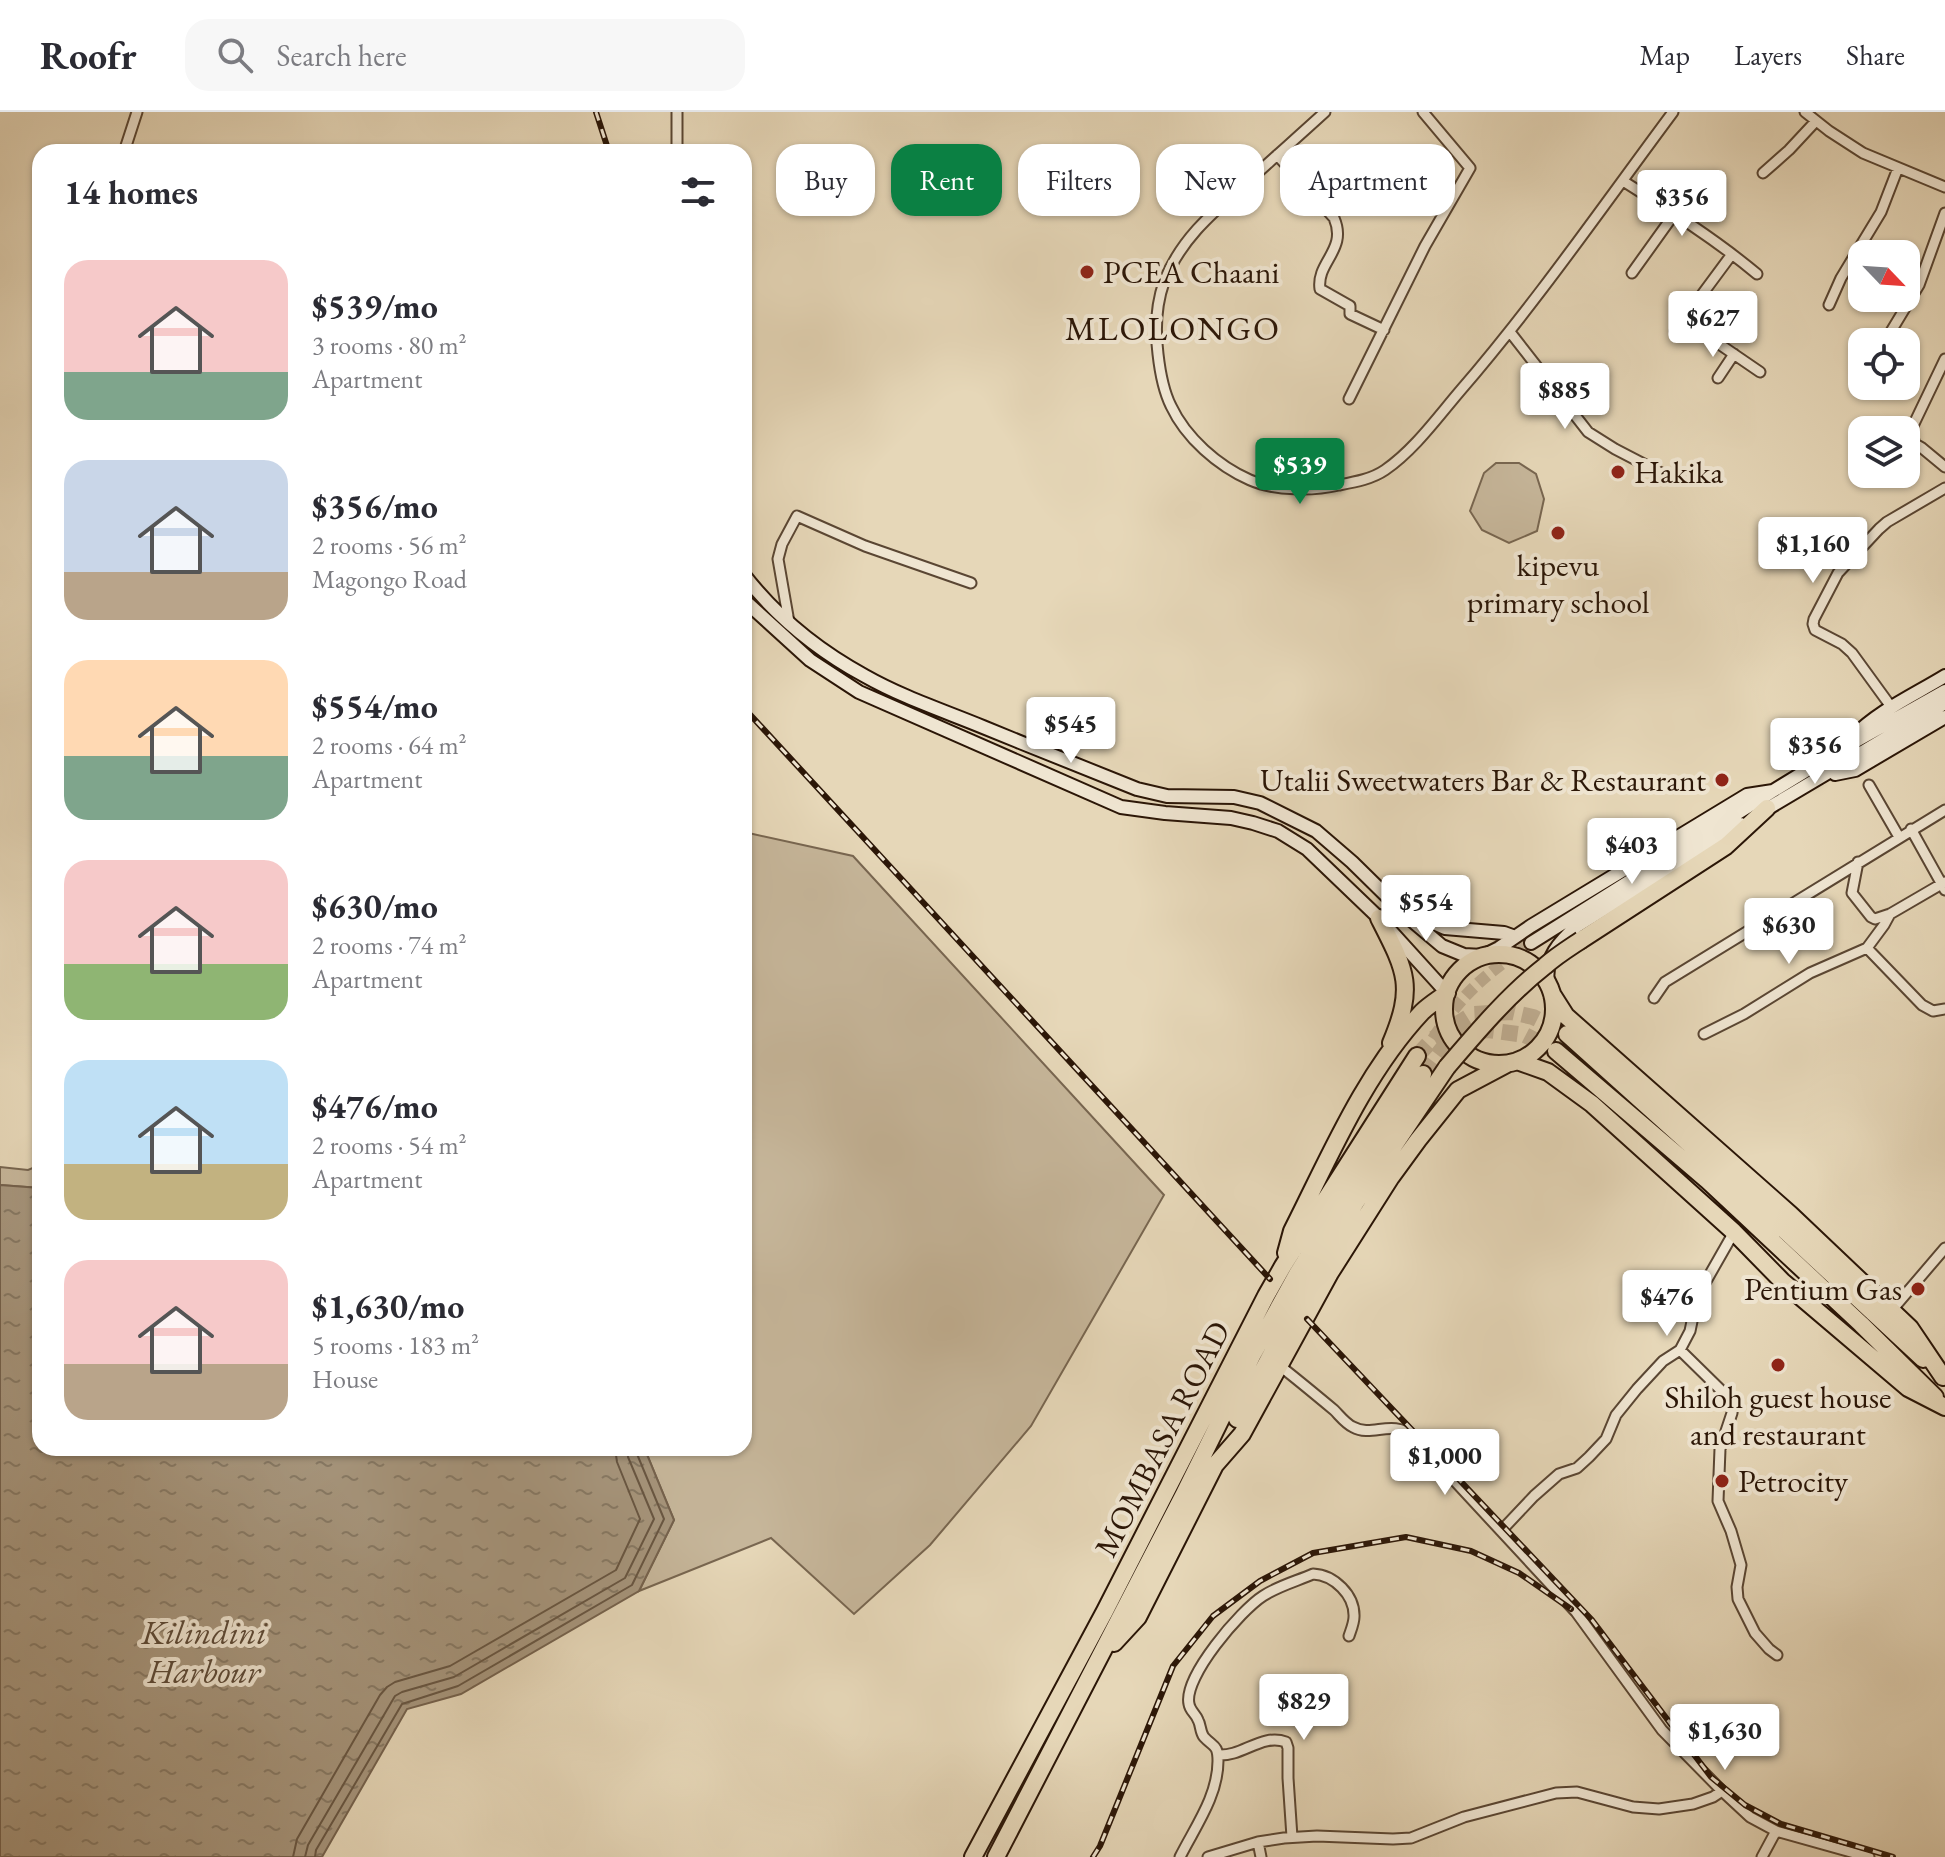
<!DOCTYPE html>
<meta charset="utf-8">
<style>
body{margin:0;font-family:"EB Garamond",serif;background:#f7f7f7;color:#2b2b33;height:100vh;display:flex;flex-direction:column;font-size:30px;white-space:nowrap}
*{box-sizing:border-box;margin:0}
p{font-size:26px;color:#7c7c81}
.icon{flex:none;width:44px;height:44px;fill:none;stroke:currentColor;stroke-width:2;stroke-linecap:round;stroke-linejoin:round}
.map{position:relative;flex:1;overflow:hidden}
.details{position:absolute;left:32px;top:32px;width:720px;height:1312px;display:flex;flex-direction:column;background:#fff;border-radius:24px;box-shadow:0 2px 6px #0004}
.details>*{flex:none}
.banner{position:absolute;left:776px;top:32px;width:760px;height:72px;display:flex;gap:16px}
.needle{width:52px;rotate:115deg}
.controls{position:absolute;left:1848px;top:128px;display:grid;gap:16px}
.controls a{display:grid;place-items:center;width:72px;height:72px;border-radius:16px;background:#fff;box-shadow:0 2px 6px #0004;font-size:40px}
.price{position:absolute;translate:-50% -68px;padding:0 18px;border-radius:8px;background:#fff;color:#222;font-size:26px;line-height:52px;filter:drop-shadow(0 2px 4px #0008)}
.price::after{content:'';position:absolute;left:50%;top:48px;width:24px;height:18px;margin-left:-12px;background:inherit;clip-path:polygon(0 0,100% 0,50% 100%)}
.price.selected{background:#0b8043;color:#fff}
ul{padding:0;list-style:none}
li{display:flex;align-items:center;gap:24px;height:200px;padding:0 32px}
li span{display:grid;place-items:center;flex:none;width:224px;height:160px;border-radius:24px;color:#555}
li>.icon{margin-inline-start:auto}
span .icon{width:96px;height:96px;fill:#fffc;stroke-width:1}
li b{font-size:34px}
h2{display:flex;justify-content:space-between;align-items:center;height:96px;padding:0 32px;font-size:34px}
.tag{padding:0 28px;border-radius:24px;background:#fff;box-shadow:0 2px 6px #0004;font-size:28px;line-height:72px}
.tag.selected{background:#0b8043;color:#fff}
header{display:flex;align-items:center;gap:48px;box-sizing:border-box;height:112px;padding:0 40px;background:#fff;border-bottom:2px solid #e1e1e2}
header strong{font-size:38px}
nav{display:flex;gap:44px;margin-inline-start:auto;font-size:28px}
.search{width:560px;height:72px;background:#f7f7f7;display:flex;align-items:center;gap:20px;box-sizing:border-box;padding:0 28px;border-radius:24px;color:#7c7c81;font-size:30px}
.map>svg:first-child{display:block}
</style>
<header>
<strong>Roofr</strong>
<div class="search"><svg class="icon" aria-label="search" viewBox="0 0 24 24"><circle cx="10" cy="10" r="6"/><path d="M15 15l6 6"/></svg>Search here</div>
<nav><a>Map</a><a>Layers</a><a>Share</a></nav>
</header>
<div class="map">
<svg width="1945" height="1745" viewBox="0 0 1945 1745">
<defs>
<pattern id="water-ripples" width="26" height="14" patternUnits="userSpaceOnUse" patternTransform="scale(2)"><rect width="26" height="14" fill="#a6957c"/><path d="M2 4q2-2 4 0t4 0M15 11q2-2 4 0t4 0" fill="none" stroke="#877964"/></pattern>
</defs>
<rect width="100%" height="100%" fill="#e6d7b8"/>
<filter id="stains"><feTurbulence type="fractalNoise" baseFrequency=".0025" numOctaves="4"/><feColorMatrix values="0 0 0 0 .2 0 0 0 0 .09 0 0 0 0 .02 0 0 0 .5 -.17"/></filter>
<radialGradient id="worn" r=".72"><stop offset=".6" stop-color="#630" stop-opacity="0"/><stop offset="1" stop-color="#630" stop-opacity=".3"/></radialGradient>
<!-- grass -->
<path fill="#c6b69a" stroke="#786650" stroke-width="2" d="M1496,351H1519L1536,362L1544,387L1537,419L1509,431L1482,418L1470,399L1484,361Z
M744,720L853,744L1164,1083L1031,1314L930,1433L854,1502L771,1426L639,1479L674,1408L646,1340L642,1336H744Z
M40,1053V1076L0,1073V1055L28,1058Z"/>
<!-- water -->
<path fill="url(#water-ripples)" stroke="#75624d" stroke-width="2" d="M0,1073L40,1076V1336H642L646,1340L674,1408L639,1479L461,1582L407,1597L322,1745H0Z"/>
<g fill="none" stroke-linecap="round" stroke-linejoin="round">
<!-- shore -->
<path stroke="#685642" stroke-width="2" d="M293,1745L297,1727L380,1583L387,1575L395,1570L450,1554L616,1458L640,1407L617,1350L615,1336
M305,1745L308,1733L395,1584L402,1580L454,1565L625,1466L654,1407L628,1345L627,1336
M315,1745L316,1738L402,1592L458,1574L632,1473L664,1407L637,1342V1336"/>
<!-- secondary-tunnel -->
<path stroke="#c1b095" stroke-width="12" stroke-dasharray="12 6" stroke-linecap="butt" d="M1433,927C1463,880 1486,862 1531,831"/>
<!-- highway-tunnel -->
<path stroke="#c1b095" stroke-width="16" stroke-dasharray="16 8" stroke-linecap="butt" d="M1417,944L1433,927L1473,902L1511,900L1533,905L1567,922
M1423,962L1442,937L1466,922L1488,918L1525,923L1556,939"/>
<defs>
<path id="street" d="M677,0V40
M1325,0C1301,22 1277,43 1253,65C1218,96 1181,125 1164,170C1156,193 1155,218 1158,242C1160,260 1163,278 1171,294C1186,326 1218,354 1250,368C1275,379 1313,379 1339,373C1355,370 1372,367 1385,358C1414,338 1437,306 1460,279C1536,191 1603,94 1673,0
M1805,0L1829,19L1863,41L1945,75
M124,40L137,0
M1277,43L1334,106C1348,138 1316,150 1320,177L1350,194V202L1384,218
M1763,61L1789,38L1816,9
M1623,69C1669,98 1715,127 1757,162
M1632,161L1675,101
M1829,193L1841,166L1881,100L1898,56
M1684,208L1760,260
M1675,219L1732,142
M1510,220L1588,320L1615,337L1667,364
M1890,221L1919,173L1945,101
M1945,247L1911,318L1915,332L1922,336L1945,355
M1718,266L1734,242
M1349,287L1425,134L1470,56L1423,0
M789,510L778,447L782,432L797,404L865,434L971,471
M1892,596L1852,541L1842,532L1815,518L1813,512L1814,507L1838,461L1879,417L1887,410L1945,376
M1869,673L1899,725
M1911,717L1945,778
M1858,750L1852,781L1871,805L1875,807L1890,802L1945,770
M1867,836L1922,893L1933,899L1945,897
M1654,886L1665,870L1945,698
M1704,922L1744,902L1810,861L1867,836L1884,813L1890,802
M1892,1198L1945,1136
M1680,1238L1733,1290L1732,1301L1720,1337L1718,1389L1731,1419L1741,1453L1737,1475L1738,1487L1755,1521L1769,1537L1777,1543
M1280,1254C1298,1268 1316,1283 1334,1298C1340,1304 1346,1312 1353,1315C1373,1326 1391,1306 1414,1325L1576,1500L1662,1618L1722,1679L1750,1705L1776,1719L1869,1745
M1501,1419L1534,1384L1559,1362L1577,1356L1589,1345L1606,1327L1616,1303L1637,1277L1663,1249L1680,1238L1690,1219L1697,1185L1734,1120
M1218,1643C1242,1645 1262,1621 1286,1630L1288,1636V1666L1292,1725
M1258,1730L1261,1745
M1180,1745C1195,1715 1218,1684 1218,1649C1218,1632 1213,1635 1204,1625C1200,1620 1201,1613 1198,1608C1196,1602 1190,1599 1189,1592C1183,1565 1241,1498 1263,1484C1278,1474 1297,1469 1313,1462C1334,1463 1355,1483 1354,1505C1354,1511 1351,1518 1349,1524
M1208,1745L1258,1730L1284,1726L1317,1724L1393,1727L1411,1726L1464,1705L1556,1681L1577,1680L1633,1695L1659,1697L1693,1692L1713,1685L1722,1679
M1762,1745L1776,1719"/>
<path id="secondary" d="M744,463C776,504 819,539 865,564C902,585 944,599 983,615C1034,636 1085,656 1137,677L1167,684L1234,685L1260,691L1316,719L1352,750L1410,807L1442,834L1464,843L1483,844L1499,836L1531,814L1747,683L1773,679
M744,488L810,548L859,580L1121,695L1165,701L1231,706L1253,711L1278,719L1307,737L1379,806L1447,881
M1853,625C1878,599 1914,583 1945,564
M1835,662L1855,658L1945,605
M1760,701L1945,591
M1409,800L1445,816L1504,821L1515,825
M1531,831L1773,679L1840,638L1945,579
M1548,871C1544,846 1560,829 1577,814L1741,712"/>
<path id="highway" d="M1379,806C1406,859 1415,874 1391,931
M1581,828L1726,734L1767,696
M1444 897a55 55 0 1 1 110 0a55 55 0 1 1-110 0Z
M1552,882L1566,904L1791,1103L1910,1216L1943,1265
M1567,922L1755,1091L1923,1247
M1556,939L1708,1069L1861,1212L1935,1285
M1517,949L1548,960L1592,992L1734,1120L1782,1169L1908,1276L1945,1295
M1286,1141L1292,1119C1330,1044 1364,962 1422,900C1429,893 1439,887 1447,881
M1237,1307L1317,1156L1356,1090L1447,955
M1114,1531L1138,1505L1215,1353L1242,1322L1330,1161L1391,1065L1418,1028L1458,978L1507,952
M973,1745L1105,1499L1266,1184L1283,1154L1417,944
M996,1745L1184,1382L1252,1244L1297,1162L1423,962"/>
</defs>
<!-- street casing -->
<use href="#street" stroke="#5a4633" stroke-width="13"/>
<!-- secondary casing -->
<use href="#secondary" stroke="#2b1607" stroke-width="16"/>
<!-- highway casing -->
<use href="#highway" stroke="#2b1607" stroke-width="20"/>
<!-- street -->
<use href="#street" stroke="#efe5d1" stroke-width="9"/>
<!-- secondary -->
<use href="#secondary" stroke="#efe5d1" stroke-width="12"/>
<!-- highway -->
<use href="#highway" stroke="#e6d7b8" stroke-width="16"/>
<defs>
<path id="rail" d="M596,0L609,40
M744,596L1270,1167
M1307,1207L1592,1508L1711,1665L1745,1693L1781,1712L1893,1745
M1093,1745L1100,1734L1173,1554L1213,1504L1260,1469L1313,1441L1406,1425L1471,1439L1519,1461L1571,1497"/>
</defs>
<!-- rail casing -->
<use href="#rail" stroke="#2b1607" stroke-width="6"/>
<!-- rail -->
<use href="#rail" stroke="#efe5d1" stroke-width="3" stroke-dasharray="9" stroke-linecap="butt"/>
<defs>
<path id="highway-bridge" d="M1447,955C1477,920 1508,883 1545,854C1556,844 1569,836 1581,828"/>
</defs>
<!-- highway-bridge casing -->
<use href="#highway-bridge" stroke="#2b1607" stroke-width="20" stroke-linecap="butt"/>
<!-- highway-bridge -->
<use href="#highway-bridge" stroke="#e6d7b8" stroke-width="16"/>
</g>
<!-- markers -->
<g fill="#8f2418" stroke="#efe5d1" stroke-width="3">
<circle cx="1087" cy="160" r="8"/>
<circle cx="1618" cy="360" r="8"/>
<circle cx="1558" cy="421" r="8"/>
<circle cx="1722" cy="668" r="8"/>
<circle cx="1918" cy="1177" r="8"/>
<circle cx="1778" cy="1253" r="8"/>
<circle cx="1722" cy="1369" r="8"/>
</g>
<g text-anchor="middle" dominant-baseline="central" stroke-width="8" stroke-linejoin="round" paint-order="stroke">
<!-- poi labels -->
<g font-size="32" fill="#2b1607" stroke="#efe5d1" text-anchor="start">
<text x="1103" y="160">PCEA Chaani</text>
<text x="1634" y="360">Hakika</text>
<text x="1558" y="453" text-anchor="middle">kipevu<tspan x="1558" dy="37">primary school</tspan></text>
<text x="1706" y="668" text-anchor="end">Utalii Sweetwaters Bar &amp; Restaurant</text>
<text x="1902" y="1177" text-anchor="end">Pentium Gas</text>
<text x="1778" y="1285" text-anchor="middle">Shiloh guest house<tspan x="1778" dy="37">and restaurant</tspan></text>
<text x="1738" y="1369">Petrocity</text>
</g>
<!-- street labels -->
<g font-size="32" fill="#2b1607" stroke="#efe5d1">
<text transform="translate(1162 1327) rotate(-63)">MOMBASA ROAD</text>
</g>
<!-- neighbourhood labels -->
<g font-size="34" letter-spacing="2" fill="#2b1607" stroke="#efe5d1">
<text x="1173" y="216">MLOLONGO</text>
</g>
<!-- water labels -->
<g font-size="34" font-style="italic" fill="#5c4936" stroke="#efe5d1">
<text x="204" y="1520">Kilindini<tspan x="204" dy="39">Harbour</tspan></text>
</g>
</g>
<rect width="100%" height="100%" filter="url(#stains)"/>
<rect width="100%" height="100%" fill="url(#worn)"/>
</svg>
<div class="controls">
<a><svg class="needle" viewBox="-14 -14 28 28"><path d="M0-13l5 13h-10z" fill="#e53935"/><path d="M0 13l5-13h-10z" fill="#7c7c81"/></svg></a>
<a><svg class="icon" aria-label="locate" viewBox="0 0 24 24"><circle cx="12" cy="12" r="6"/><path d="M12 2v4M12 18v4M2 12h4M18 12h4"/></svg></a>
<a><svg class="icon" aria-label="layers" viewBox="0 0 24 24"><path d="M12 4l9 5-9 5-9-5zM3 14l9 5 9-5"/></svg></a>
</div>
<b class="price" style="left:1682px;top:126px">$356</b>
<b class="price" style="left:1713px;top:247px">$627</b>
<b class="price" style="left:1565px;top:319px">$885</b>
<b class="price selected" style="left:1300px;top:394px">$539</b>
<b class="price" style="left:1813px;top:473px">$1,160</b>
<b class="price" style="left:1071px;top:653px">$545</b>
<b class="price" style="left:1815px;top:674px">$356</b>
<b class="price" style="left:1632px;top:774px">$403</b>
<b class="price" style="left:1426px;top:831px">$554</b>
<b class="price" style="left:1789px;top:854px">$630</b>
<b class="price" style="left:1667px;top:1226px">$476</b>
<b class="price" style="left:1445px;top:1385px">$1,000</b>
<b class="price" style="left:1304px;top:1630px">$829</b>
<b class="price" style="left:1725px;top:1660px">$1,630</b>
<div class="banner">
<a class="tag">Buy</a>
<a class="tag selected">Rent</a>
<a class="tag">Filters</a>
<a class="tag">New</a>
<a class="tag">Apartment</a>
</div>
<section class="details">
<h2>14 homes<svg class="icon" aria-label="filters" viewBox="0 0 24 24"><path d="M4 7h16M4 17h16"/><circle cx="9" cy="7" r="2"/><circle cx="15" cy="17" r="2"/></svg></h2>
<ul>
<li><span style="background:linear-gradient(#f6c9c9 70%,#7fa58c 0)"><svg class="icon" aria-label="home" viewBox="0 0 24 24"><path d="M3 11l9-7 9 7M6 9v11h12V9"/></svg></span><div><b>$539/mo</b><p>3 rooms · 80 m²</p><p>Apartment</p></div></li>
<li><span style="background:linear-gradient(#c9d6e8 70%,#b9a48a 0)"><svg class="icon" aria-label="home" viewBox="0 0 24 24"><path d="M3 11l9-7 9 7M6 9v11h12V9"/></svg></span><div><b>$356/mo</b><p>2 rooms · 56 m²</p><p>Magongo Road</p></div></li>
<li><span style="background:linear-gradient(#ffd9b3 60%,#7fa58c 0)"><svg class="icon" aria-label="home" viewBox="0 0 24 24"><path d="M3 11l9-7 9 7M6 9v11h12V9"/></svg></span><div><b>$554/mo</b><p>2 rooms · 64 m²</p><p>Apartment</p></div></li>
<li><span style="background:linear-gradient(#f6c9c9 65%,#8fb573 0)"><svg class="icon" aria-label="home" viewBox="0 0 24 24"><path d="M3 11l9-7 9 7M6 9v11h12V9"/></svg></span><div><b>$630/mo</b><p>2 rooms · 74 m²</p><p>Apartment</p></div></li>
<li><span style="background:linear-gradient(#bfe0f5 65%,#c2b280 0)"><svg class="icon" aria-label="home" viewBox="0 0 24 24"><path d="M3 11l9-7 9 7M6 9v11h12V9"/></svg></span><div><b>$476/mo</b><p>2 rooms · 54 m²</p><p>Apartment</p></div></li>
<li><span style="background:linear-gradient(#f6c9c9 65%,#b9a48a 0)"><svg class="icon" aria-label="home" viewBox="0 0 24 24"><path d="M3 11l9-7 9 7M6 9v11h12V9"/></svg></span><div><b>$1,630/mo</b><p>5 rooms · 183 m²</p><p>House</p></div></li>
</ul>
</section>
</div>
